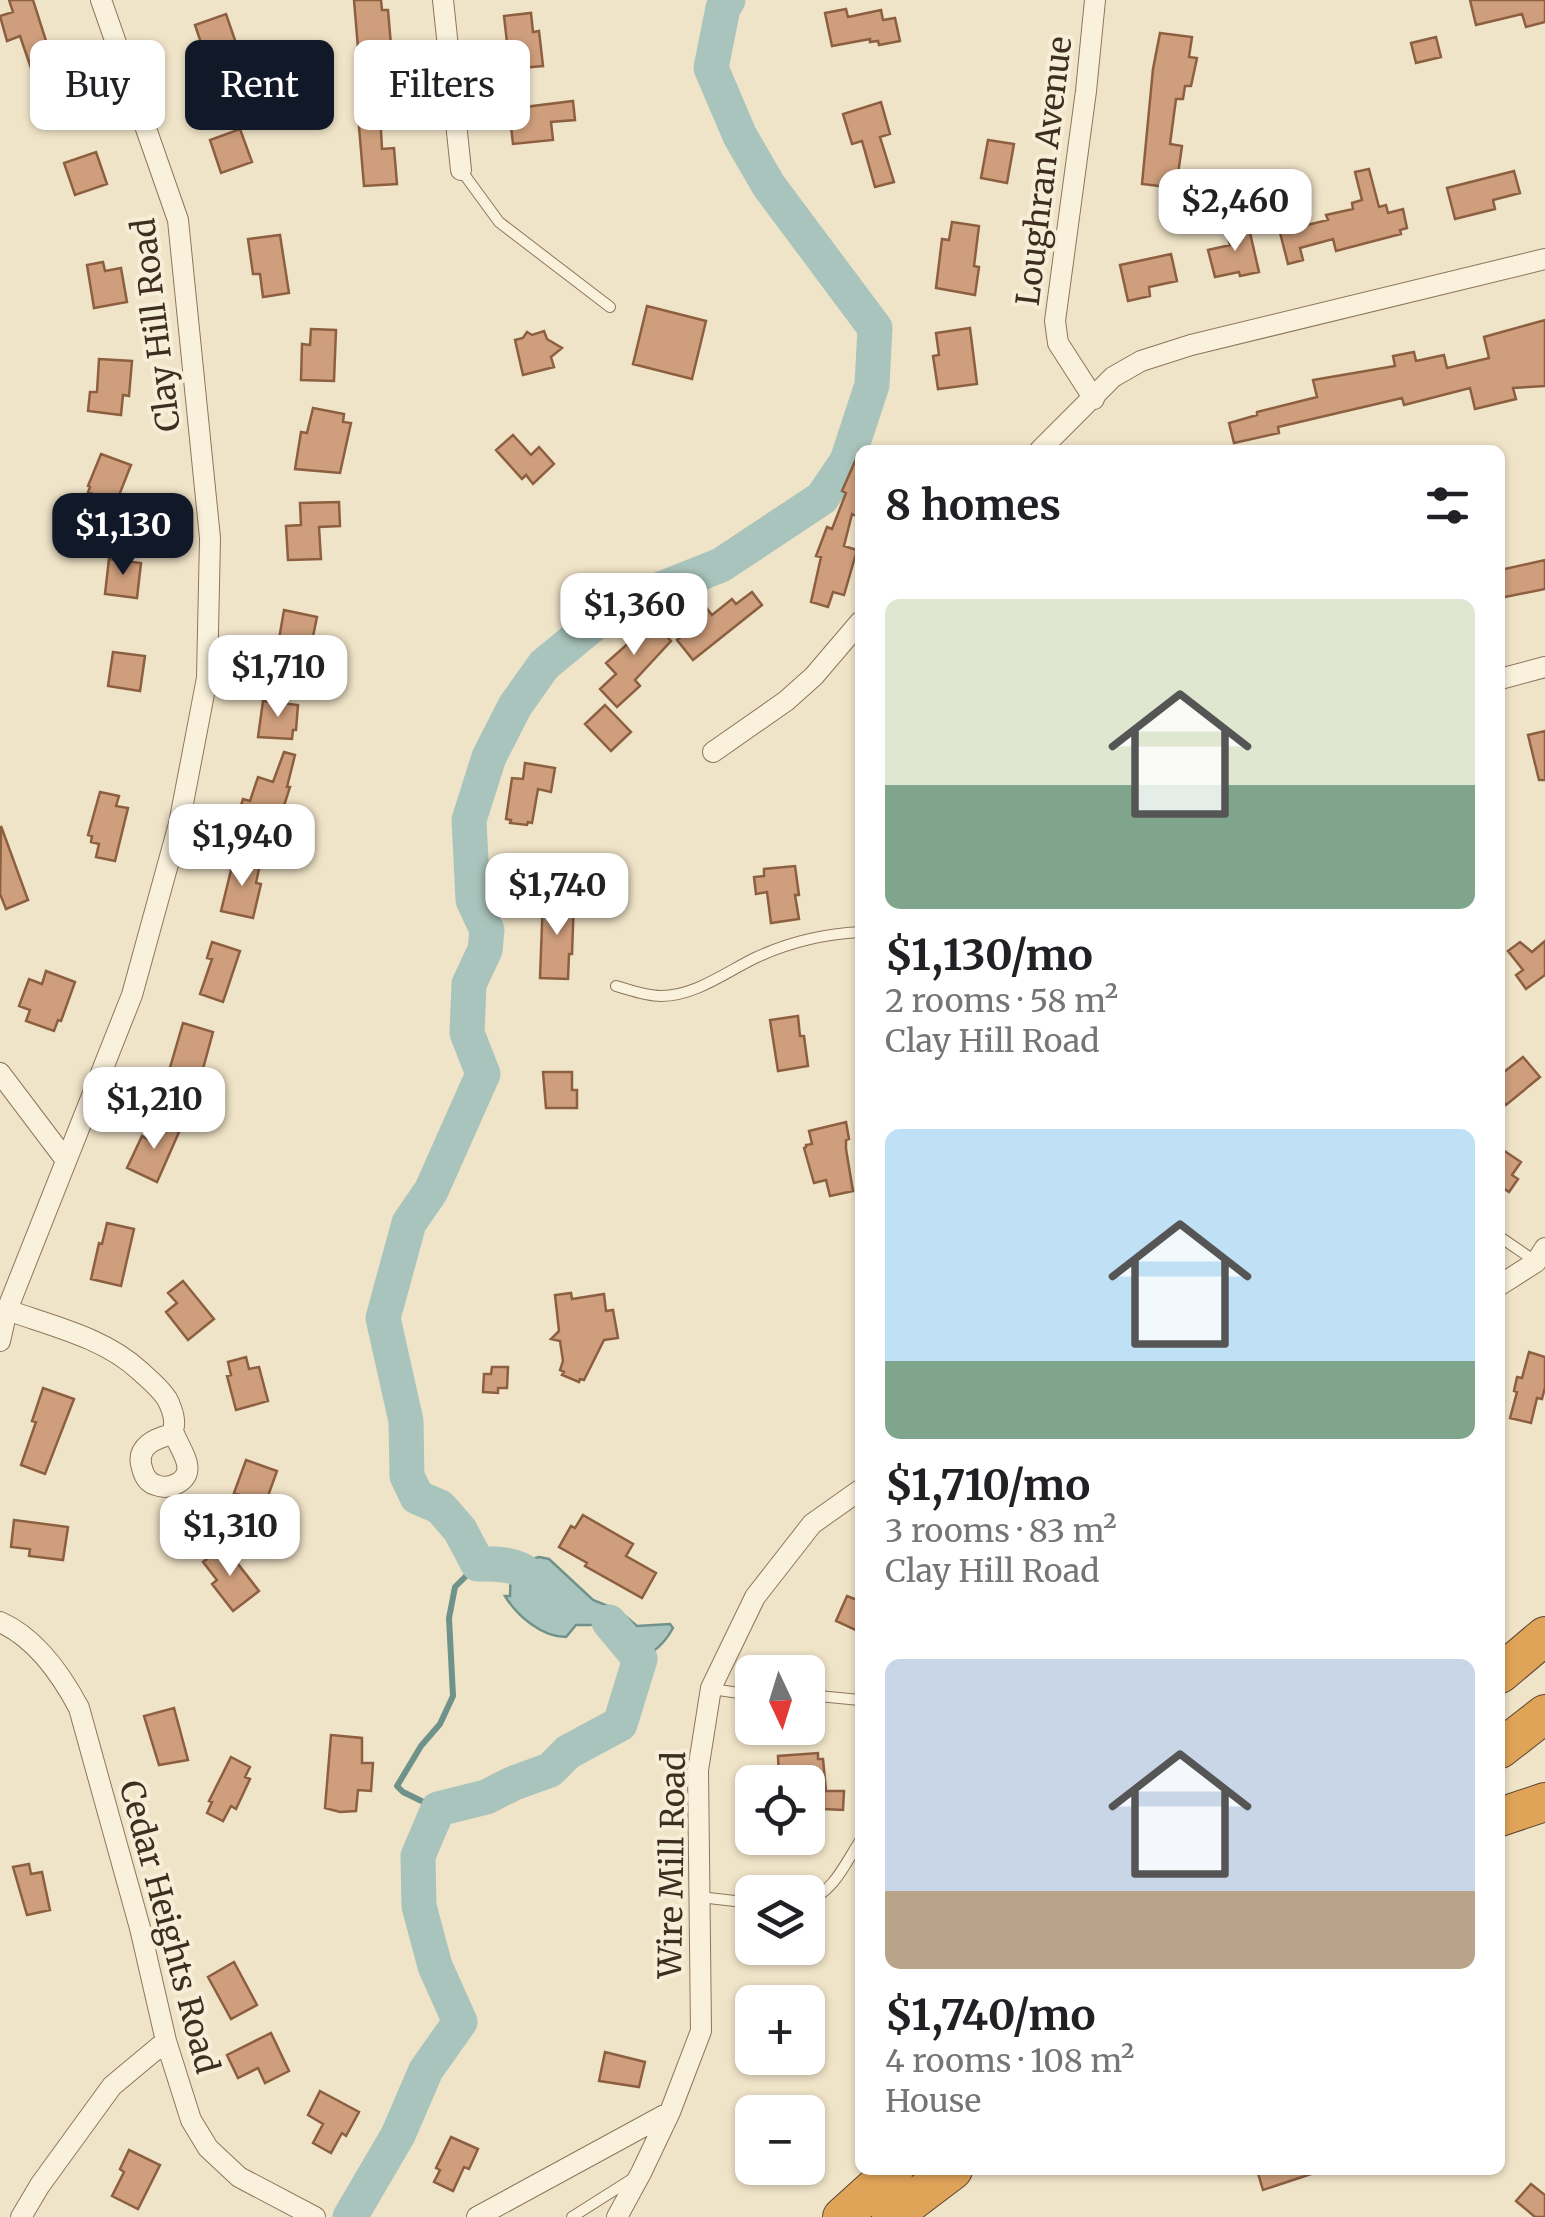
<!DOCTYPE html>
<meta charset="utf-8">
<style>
body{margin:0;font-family:Merriweather,serif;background:#f2f2f2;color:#202124;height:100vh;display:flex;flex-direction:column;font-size:38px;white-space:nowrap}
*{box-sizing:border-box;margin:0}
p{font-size:32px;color:#757577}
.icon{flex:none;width:55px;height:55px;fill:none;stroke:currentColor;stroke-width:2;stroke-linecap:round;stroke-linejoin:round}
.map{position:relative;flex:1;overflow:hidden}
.drawer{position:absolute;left:855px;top:445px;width:650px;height:1730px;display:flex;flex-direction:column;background:#fff;border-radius:15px;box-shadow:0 2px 8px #0004}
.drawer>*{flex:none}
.top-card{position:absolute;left:30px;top:40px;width:675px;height:90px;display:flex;gap:20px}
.needle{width:65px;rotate:176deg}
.fabs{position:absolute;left:735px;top:1655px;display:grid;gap:20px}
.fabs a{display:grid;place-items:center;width:90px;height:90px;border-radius:15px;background:#fff;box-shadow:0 2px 8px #0004;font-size:50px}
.price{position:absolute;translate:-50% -85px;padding:0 22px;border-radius:20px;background:#fff;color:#222;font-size:32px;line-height:65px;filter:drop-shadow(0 2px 5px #0008)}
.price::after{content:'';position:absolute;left:50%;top:60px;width:30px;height:22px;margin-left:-15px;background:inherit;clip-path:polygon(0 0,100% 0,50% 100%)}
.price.on{background:#111827;color:#fff}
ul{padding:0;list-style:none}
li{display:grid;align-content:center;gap:20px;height:530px;padding:0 30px}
li span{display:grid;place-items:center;height:310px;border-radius:15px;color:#555}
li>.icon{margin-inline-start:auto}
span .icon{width:180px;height:180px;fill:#fffc;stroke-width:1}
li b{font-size:42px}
h2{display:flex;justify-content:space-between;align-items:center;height:120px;padding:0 30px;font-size:42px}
.chip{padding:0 35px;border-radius:15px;background:#fff;box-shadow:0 2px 8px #0004;font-size:35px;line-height:90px}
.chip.on{background:#111827;color:#fff}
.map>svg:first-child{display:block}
</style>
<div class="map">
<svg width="1545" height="2217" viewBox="0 0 1545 2217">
<rect width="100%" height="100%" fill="#f0e4c8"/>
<!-- water -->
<path fill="#a9c4bc" stroke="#6f938a" stroke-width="2.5" d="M539,1557L549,1559L593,1600L618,1610L637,1626L670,1624L673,1628C661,1650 648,1656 625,1664L611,1639L593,1625H576L566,1637C542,1637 517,1616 505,1596H510L511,1565Z"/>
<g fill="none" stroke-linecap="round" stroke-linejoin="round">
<!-- stream -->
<path stroke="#6f938a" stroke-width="6" d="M438,1809L403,1792L397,1786L421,1746L440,1724L453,1696L449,1618L455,1587L478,1564"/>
<!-- river -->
<path stroke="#a9c4bc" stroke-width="35" d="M549,1592C522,1567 515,1563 478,1564L460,1530L440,1507L417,1497L407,1476L406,1421L383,1318L409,1223L431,1191L483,1074L467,1033L469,984L485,950L487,930L473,900L469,820L489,757L515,706L544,665L613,608L721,565L822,498L847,461L872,385L875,328L769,186L740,136L711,68L723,8L728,0
M350,2217L398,2135L426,2070L460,2022L435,1966L419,1906L418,1856L438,1809L486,1797L514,1783L550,1770L568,1752L620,1724L640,1659L609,1622"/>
</g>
<!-- building -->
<path fill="#cf9f7d" stroke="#8d5f41" stroke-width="2.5" d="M9,0H33L54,66L64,63L78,102L46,112L20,36L7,41L0,16L13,12Z
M354,0H381L382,10H388L391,45L358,48Z
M1470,0H1545V22L1526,27L1522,14L1476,25Z
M846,9L848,17L881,10L883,20L895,18L900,41L879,45L878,41L870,42V39L832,46L825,13Z
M531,13L533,32L539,31L543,66L510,69L504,16Z
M226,14L237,46L241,45L248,63L226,70L220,53L206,58L195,25Z
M1160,33L1192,37L1189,57L1197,58L1191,86H1185L1183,99H1176L1170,144L1182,146L1176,188L1142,184L1153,69Z
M1436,37L1441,57L1416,63L1411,43Z
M573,101L575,120L551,122L553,140L513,144L509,109Z
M881,102L890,134L880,137L894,182L875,187L862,141L852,144L843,114Z
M380,113L382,149L394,148L397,184L364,186L358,115Z
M240,129L252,162L221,173L210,140Z
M988,140L1014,144L1007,183L981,178Z
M96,152L107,184L75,195L64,163Z
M1369,169L1379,207L1386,205L1388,213L1403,209L1407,228L1400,230L1401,234L1393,236L1336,251L1333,239L1300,248L1303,260L1288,264L1276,217L1291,214L1295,228L1328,220L1326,215L1353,209L1352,203L1362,200L1355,172Z
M1514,171L1520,193L1493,200L1495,209L1455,219L1447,188Z
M952,222L979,226L974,266L979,267L975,295L936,288L942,239L949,240Z
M1248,224L1259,272L1240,276L1239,272L1215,277L1208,250L1230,245L1226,229Z
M280,235L289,293L263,297L260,274H253L248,239Z
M1171,254L1177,281L1149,287L1150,296L1128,301L1120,265Z
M103,262L105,271L121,268L127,302L94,308L87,265Z
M647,306L706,321L692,379L633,364Z
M1545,320V386L1513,388L1516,399L1475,409L1470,388L1404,405L1402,398L1278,427L1279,433L1234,443L1229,423L1257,415V412L1317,397L1313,380L1395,366L1393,356L1414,352L1416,361L1444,355L1447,368L1489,358L1484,337Z
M970,328L977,384L938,389L933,356L939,355L936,333Z
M311,329L336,330L334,381L301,380L302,344L310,345Z
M544,331L547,339L562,348L551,357L554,367L523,375L515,340L523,338L527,332L532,335Z
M99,359L132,361L129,396L123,395L121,415L88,411L90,392H97Z
M313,408L344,414L343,422L351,423L340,473L295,469L301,432L307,433Z
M513,435L531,455L539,447L554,464L533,484L526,475L522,479L496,450Z
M860,450V518L852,514L844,546L857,550L844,595L833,592L828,607L811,602L821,557L816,556L827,527L832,529L846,493L842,491Z
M101,454L131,465L118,498L112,496L109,504L93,499L95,495L88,492L90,487L88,486Z
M339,502L340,526L319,527L321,559L288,560L286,526L301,525L300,503Z
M109,559L141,563L137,598L105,594Z
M1545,560V589L1500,598V570Z
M752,592L762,605L693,660L677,640L698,624L684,606L697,596L712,615L732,599L736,604Z
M632,602L654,628L657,626L671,641L635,680L640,686L617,707L600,689L616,674L606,663L641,632L625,606Z
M284,610L317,617L310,651L278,645Z
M113,652L145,656L140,691L108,686Z
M263,701L298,705L296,730H293L292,739L258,737Z
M605,705L631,732L611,751L585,724Z
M1545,731V780H1539L1528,735Z
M284,752L295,755L287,787H290L276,831L237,818L243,799L250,801L258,777L273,782Z
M525,763L555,768L551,792L538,789L532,823L528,822L527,825L510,823L511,820L506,819L512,778L523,779Z
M100,792L119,796L116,806L128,808L115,861L96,857L99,844L91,842L92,836L88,835Z
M1,826L28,900L6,909L0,894Z
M234,858L260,864L256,883L261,884L253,918L221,911Z
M795,866L799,895H795L799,919L771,923L767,892L756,894L754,877L764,876V869Z
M543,898L574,899L572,954H569L568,979L540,978Z
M1545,941V975L1526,989L1516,975L1523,970L1508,951L1520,942L1532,952Z
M212,942L240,951L223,1002L200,994L212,959L207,958Z
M46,971L75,982L61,1021L58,1020L54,1031L26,1021L30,1010L19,1006L29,979L42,984Z
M798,1016L800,1036H804L808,1066L778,1071L770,1020Z
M183,1023L213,1032L198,1087L167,1078Z
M1523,1057L1540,1077L1506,1105L1500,1097V1075Z
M543,1072H572V1090H577V1108H546Z
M155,1121L179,1132L157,1182L127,1168L142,1136L147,1139Z
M846,1122L849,1139L846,1140V1149L853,1191L830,1196L826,1180L814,1183L804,1148L806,1147V1145L812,1144L809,1131Z
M1500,1148L1521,1162L1512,1175L1518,1179L1509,1192L1503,1188L1500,1193Z
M107,1223L134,1229L121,1286L91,1279L99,1243L102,1244Z
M183,1281L214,1319L188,1340L166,1312L177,1303L168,1293Z
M571,1293L572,1299L604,1294L606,1311L613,1310L618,1338L604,1340L584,1380L580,1379L579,1382L562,1375L564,1372L560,1370L563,1361L560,1341L551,1339L559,1331L555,1295Z
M1529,1352L1545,1357V1387L1542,1399L1537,1398L1531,1423L1510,1418L1517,1392L1514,1391L1517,1377L1522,1378Z
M246,1357L249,1369L259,1367L268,1401L236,1410L227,1376L231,1375L228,1362Z
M492,1367H508L507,1388H498V1393L483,1392L484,1374H491Z
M43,1388L74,1399L45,1474L21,1465L36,1422L32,1421Z
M246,1460L277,1471L259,1521L234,1513L240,1495L234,1493Z
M583,1515L633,1544L626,1556L656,1573L642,1598L585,1566L587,1563L559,1547L571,1526L575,1528Z
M14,1520L68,1527L63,1560L29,1556L30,1549L11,1547Z
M224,1546L259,1591L233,1611L212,1584L217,1580L203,1562Z
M847,1596L860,1601V1632L836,1621Z
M174,1708L188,1760L159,1765L144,1716Z
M331,1735L362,1738V1763H373L371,1791L358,1790L356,1811L340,1812L325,1808Z
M818,1753V1759H823L826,1791H844L843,1810L824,1809V1792H808V1782L779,1781L778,1756Z
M231,1757L250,1767L245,1777L250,1779L236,1809L231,1806L223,1821L207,1813L212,1802L209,1801Z
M29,1864L31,1874L42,1872L50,1910L27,1915L13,1867Z
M234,1962L257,2005L231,2019L208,1977Z
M271,2033L289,2071L265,2083L258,2068L238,2078L227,2055Z
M605,2052L645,2062L639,2087L599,2081Z
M320,2091L359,2112L346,2136L342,2133L331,2153L313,2143L323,2124L308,2115Z
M451,2137L478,2149L469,2169L464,2167L453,2191L434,2182L440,2170L436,2168Z
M129,2150L160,2165L138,2209L112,2196L124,2172L120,2169Z
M1257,2170H1314V2173L1263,2190Z
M1531,2184L1545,2195V2217H1535L1516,2201Z"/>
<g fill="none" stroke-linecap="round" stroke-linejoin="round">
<defs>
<path id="service" d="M461,170L499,222L610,307
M616,986C630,990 646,996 661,996C695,996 726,972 755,958C789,942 822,934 860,932
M1500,1237L1535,1261
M712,1689L752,1695
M808,1695L860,1700
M700,1897L752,1903
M808,1900C833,1893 846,1862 860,1841
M572,2217L632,2179"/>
<path id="minor" d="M443,0L461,170
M1094,399L1058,343L1055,321L1086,91L1095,0
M1040,450L1113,377L1141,361L1191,345L1545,259
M1500,679L1545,667
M713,752L786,701L814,676L860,622
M0,1073L65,1159
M1500,1285L1536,1262L1545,1248
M7,1310C52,1326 105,1338 140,1371C149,1379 161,1389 167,1399C170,1404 174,1415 174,1421C175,1429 171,1428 175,1436C181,1451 198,1471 178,1483C171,1487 163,1488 156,1485C148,1483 144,1476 142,1468C135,1446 156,1438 173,1434
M0,1341L7,1310L132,995L179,824L207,678L210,538L178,220L101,0
M0,1622C36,1638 61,1674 79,1708L140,1928L166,2041L191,2120L208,2148L239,2177L315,2217
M21,2217L40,2185L112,2086L166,2041
M477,2217L670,2112
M617,2217L641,2173L670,2112L701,2031L698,1770L711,1688L755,1597L812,1524L860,1490"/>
<path id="motorway" d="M1500,1674L1545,1636
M1500,1749L1545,1714
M1500,1817L1545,1802
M842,2217L894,2170
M891,2217L953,2170"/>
</defs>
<!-- service casing -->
<use href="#service" stroke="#8d765c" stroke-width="12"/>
<!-- minor casing -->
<use href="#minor" stroke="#8d765c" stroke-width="22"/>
<!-- motorway casing -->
<use href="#motorway" stroke="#5b4430" stroke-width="40"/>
<!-- service -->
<use href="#service" stroke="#faf1dc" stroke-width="10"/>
<!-- minor -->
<use href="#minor" stroke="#faf1dc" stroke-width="20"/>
<!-- motorway -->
<use href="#motorway" stroke="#e0a458" stroke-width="38"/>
</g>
<g text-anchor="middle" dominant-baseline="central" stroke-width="8" stroke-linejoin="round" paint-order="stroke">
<!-- street labels -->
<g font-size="32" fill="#3d2e20" stroke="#f7eed8">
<text transform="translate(1044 171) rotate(-83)">Loughran Avenue</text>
<text transform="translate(156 325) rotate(-97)">Clay Hill Road</text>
<text transform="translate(672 1865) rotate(-89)">Wire Mill Road</text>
<text transform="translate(169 1927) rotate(75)">Cedar Heights Road</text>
</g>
</g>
</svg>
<div class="fabs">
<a><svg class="needle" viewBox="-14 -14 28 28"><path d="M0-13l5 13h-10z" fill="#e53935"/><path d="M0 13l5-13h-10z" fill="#757577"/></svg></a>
<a><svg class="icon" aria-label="locate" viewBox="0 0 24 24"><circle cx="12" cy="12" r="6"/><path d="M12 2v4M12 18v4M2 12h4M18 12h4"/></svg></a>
<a><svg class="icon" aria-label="layers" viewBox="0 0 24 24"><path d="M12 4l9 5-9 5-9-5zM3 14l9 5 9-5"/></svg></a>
<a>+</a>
<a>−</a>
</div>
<b class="price" style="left:1235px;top:254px">$2,460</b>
<b class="price on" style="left:123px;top:578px">$1,130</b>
<b class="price" style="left:634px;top:658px">$1,360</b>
<b class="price" style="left:278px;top:720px">$1,710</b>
<b class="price" style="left:242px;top:889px">$1,940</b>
<b class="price" style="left:557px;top:938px">$1,740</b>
<b class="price" style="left:154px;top:1152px">$1,210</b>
<b class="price" style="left:230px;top:1579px">$1,310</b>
<div class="top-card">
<a class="chip">Buy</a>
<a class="chip on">Rent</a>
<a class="chip">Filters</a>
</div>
<section class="drawer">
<h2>8 homes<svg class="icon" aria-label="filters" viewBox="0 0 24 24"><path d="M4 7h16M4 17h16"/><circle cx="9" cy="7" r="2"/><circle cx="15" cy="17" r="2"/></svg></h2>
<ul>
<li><span style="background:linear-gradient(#dfe7d0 60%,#7fa58c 0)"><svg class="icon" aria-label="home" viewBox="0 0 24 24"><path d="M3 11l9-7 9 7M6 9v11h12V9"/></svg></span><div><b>$1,130/mo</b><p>2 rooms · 58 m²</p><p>Clay Hill Road</p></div></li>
<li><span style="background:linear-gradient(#bfe0f5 75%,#7fa58c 0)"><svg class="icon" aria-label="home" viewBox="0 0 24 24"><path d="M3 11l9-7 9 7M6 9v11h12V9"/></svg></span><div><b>$1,710/mo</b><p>3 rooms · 83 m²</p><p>Clay Hill Road</p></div></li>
<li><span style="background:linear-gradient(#c9d6e8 75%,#b9a48a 0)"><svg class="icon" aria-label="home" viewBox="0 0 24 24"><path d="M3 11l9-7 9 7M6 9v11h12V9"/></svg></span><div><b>$1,740/mo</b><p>4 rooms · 108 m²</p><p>House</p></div></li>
</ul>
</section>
</div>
